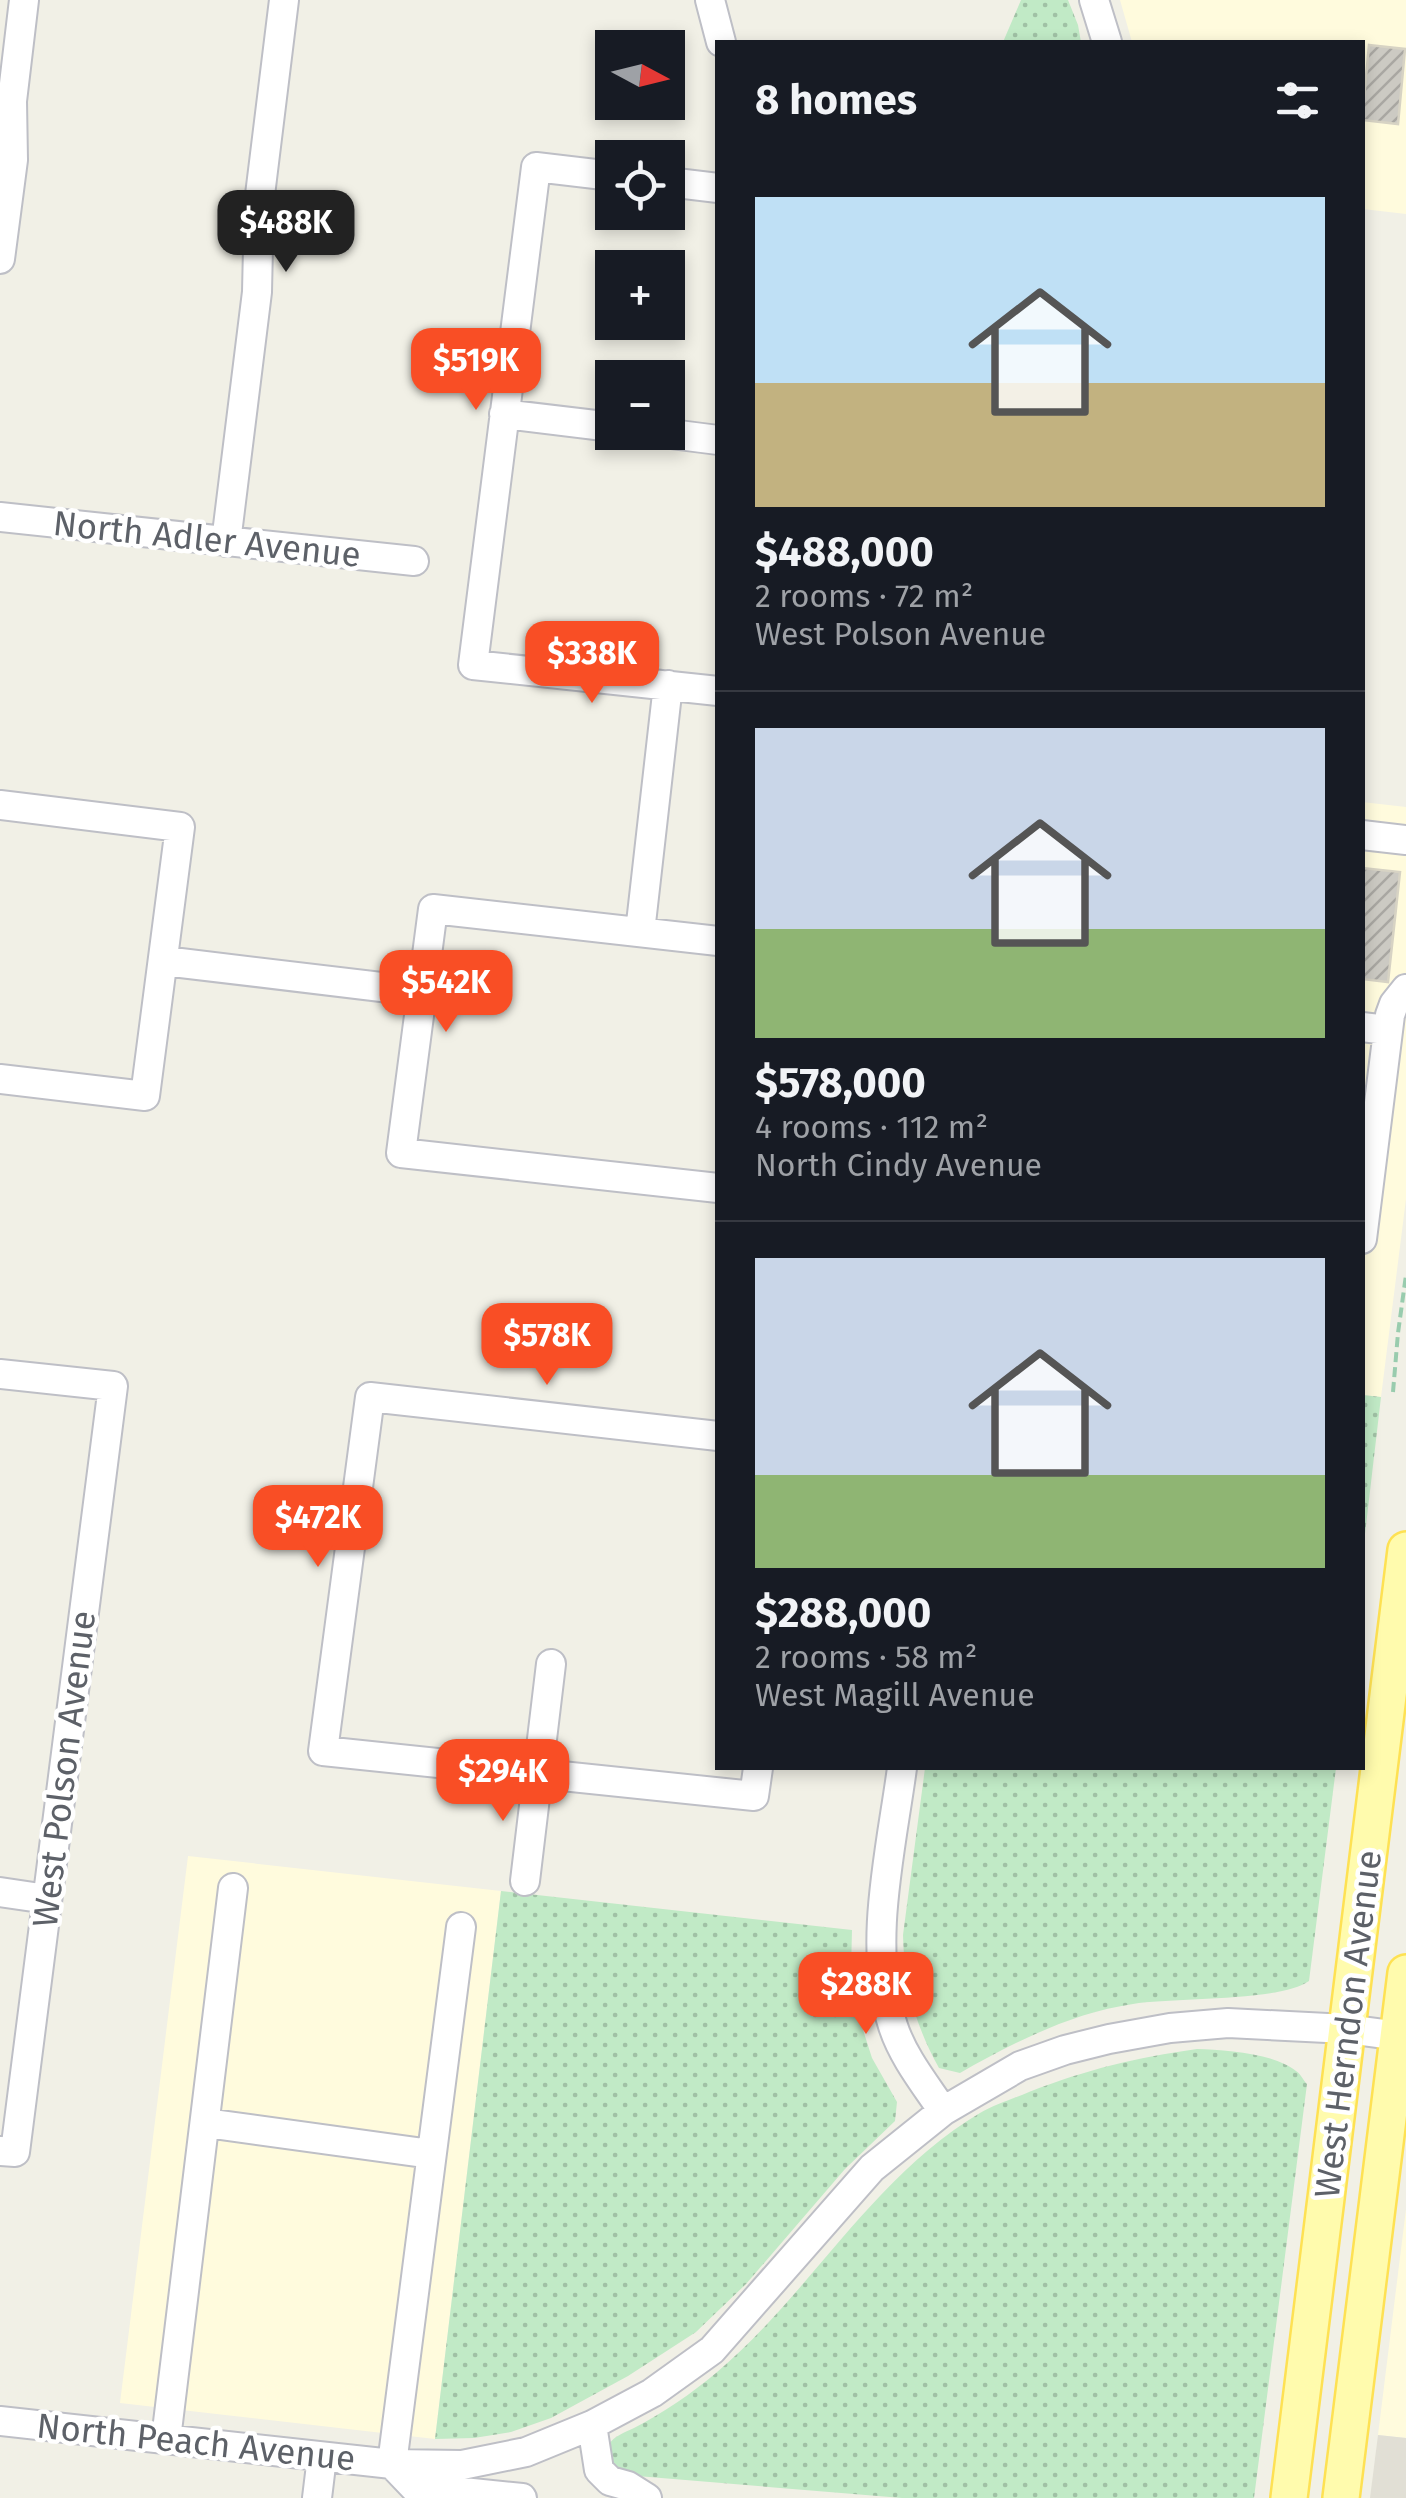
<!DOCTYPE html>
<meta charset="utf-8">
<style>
body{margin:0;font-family:"Fira Sans",sans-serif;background:#242831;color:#f1f3f6;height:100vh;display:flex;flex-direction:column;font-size:38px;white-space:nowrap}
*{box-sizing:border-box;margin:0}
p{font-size:32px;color:#9ea1a6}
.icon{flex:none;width:55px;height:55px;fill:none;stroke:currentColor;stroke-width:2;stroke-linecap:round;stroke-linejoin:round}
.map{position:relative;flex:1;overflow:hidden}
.details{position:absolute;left:715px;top:40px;width:650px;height:1730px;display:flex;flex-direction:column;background:#171b24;border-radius:0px;box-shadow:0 5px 15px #0003}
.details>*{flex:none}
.needle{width:65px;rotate:97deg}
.tools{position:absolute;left:595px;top:30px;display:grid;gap:20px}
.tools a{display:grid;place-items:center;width:90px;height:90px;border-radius:0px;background:#171b24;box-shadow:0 5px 15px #0003;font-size:50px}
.price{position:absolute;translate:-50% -85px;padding:0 22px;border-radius:20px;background:#f94e25;color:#fff;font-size:32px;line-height:65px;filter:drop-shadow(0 2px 5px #0008)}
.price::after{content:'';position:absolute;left:50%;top:60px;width:30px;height:22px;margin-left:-15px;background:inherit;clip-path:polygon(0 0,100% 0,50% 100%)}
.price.current{background:#222;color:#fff}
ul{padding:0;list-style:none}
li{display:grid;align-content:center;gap:20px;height:530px;padding:0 40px}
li+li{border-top:2px solid #363941}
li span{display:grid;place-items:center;height:310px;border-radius:0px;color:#555}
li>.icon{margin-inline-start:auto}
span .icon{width:180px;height:180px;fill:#fffc;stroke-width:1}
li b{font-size:42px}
h2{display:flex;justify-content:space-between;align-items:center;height:120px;padding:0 40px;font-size:42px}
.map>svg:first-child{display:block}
</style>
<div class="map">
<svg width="1406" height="2498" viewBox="0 0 1406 2498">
<defs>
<pattern id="grass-dots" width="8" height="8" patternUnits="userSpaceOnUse" patternTransform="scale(2.5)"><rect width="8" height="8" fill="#c1eac6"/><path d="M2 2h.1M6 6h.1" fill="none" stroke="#a0c1a5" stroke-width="1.8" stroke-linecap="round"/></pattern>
<pattern id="building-hatch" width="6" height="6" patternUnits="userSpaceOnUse" patternTransform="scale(2.5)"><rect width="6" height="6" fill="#cccac3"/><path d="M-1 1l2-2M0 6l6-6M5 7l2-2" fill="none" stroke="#a9a7a2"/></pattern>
</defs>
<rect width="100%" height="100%" fill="#f1f0e6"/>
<!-- commercial -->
<path fill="#fffbdd" d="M1120,0H1406V214L1363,209L1362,42H1132Z
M1362,802L1406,807V1199L1381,1397L1362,1395Z
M188,1856L501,1891L435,2439L120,2403Z
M1406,2209V2438L1378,2435Z"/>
<!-- education -->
<path fill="#e1dfd5" d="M1378,2435L1406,2438V2498H1370Z"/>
<!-- grass -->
<path fill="url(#grass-dots)" d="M1021,0H1068L1078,25L1081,42H1003Z
M1363,1395L1381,1397L1363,1551L1362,1395Z
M925,1768H1336L1309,1981C1280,2002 1174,1997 1133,2004C1071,2013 1015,2042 960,2073L939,2068C915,2025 904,1984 903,1935Z
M501,1891L852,1930L851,1971L857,2011L872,2058L897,2102L895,2121L845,2169L746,2284L696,2332L628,2376L551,2418L511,2432L474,2438L435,2439Z
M1197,2049C1225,2050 1274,2053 1296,2071C1301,2074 1303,2080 1307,2084L1254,2498H902L625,2475C614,2469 604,2458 609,2445C613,2436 626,2432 634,2428C663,2413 691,2394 716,2373C811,2293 871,2178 980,2113C995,2104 1013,2099 1029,2092C1088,2069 1135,2058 1197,2049Z"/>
<!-- building -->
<path fill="url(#building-hatch)" stroke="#d7d3c4" stroke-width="2.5" d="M1369,45L1405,49L1398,124L1362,120Z
M1362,868L1400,872L1388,982L1362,979Z"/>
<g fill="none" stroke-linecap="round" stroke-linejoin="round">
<defs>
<path id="minor" d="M710,0L721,42
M1094,0L1107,42
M612,176L536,167L473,665L718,691
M668,182L718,188
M0,259L13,160L12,101L24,0
M504,414L612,427
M655,432L718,440
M0,517L414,561
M226,542L257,292L259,203L284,0
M0,805L180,827L145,1096L0,1079
M1362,835L1406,840
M640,932L668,685
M718,941L433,909L401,1153L718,1188
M164,961L423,992
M1362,1027L1387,1030
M1362,1239L1390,1015L1394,1004L1406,989
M0,1374L113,1386L15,2152L0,2151
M718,1436L370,1397L323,1751L754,1796L758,1768
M902,1768C891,1850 867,1946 893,2026C903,2057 925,2084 943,2111
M525,1881L551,1664
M0,1892L47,1899
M206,2123L431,2154
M0,2421L392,2464L462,2465L526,2452L592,2425L652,2393L712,2350L872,2168L943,2111L1020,2066L1065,2050L1109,2039L1170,2028L1228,2023L1347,2029L1406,2037
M592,2425L599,2470L610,2481L628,2486L647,2498
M166,2439L233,1888
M392,2464L461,1927
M392,2464L414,2487L522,2498
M317,2498L322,2457"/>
<path id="major" d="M1289,2498L1406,1550
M1341,2498L1406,1973"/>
</defs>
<!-- minor casing -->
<use href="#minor" stroke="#bebfc6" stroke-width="32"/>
<!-- major casing -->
<use href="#major" stroke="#fee153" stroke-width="40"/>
<!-- path -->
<path stroke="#99ccae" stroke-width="4" stroke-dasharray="10 5" stroke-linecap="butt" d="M1393,1392L1398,1333L1406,1275"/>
<!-- minor -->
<use href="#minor" stroke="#fff" stroke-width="28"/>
<!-- major -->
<use href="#major" stroke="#fffbad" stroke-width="35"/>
</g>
<g text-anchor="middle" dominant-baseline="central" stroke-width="9" stroke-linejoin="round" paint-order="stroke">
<!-- street labels -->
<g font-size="35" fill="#5d6168" stroke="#fff">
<text transform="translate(207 539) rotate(6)">North Adler Avenue</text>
<text transform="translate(64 1769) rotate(-83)">West Polson Avenue</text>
<text transform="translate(1348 2024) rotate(-83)">West Herndon Avenue</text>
<text transform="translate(196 2442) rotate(6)">North Peach Avenue</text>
</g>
</g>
</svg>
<div class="tools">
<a><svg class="needle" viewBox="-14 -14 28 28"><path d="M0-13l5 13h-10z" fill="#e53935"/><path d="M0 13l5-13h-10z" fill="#9ea1a6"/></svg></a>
<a><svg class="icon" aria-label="locate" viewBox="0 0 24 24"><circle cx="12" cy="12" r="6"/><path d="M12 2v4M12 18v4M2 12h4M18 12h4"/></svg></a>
<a>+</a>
<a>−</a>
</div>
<b class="price current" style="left:286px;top:275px">$488K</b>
<b class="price" style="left:476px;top:413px">$519K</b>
<b class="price" style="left:592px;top:706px">$338K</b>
<b class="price" style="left:446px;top:1035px">$542K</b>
<b class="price" style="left:547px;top:1388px">$578K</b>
<b class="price" style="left:318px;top:1570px">$472K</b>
<b class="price" style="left:503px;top:1824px">$294K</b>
<b class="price" style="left:866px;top:2037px">$288K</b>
<section class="details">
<h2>8 homes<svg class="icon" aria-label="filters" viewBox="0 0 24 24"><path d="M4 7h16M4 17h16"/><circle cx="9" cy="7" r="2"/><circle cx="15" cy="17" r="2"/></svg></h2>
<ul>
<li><span style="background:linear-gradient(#bfe0f5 60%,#c2b280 0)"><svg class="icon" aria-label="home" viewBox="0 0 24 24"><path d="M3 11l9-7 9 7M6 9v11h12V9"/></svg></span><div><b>$488,000</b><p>2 rooms · 72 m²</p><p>West Polson Avenue</p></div></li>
<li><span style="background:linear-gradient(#c9d6e8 65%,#8fb573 0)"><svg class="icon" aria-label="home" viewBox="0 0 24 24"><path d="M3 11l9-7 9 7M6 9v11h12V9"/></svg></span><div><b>$578,000</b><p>4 rooms · 112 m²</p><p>North Cindy Avenue</p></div></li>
<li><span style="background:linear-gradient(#c9d6e8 70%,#8fb573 0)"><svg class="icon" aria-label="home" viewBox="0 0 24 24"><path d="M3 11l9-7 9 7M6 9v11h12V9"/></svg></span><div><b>$288,000</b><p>2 rooms · 58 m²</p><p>West Magill Avenue</p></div></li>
</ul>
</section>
</div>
